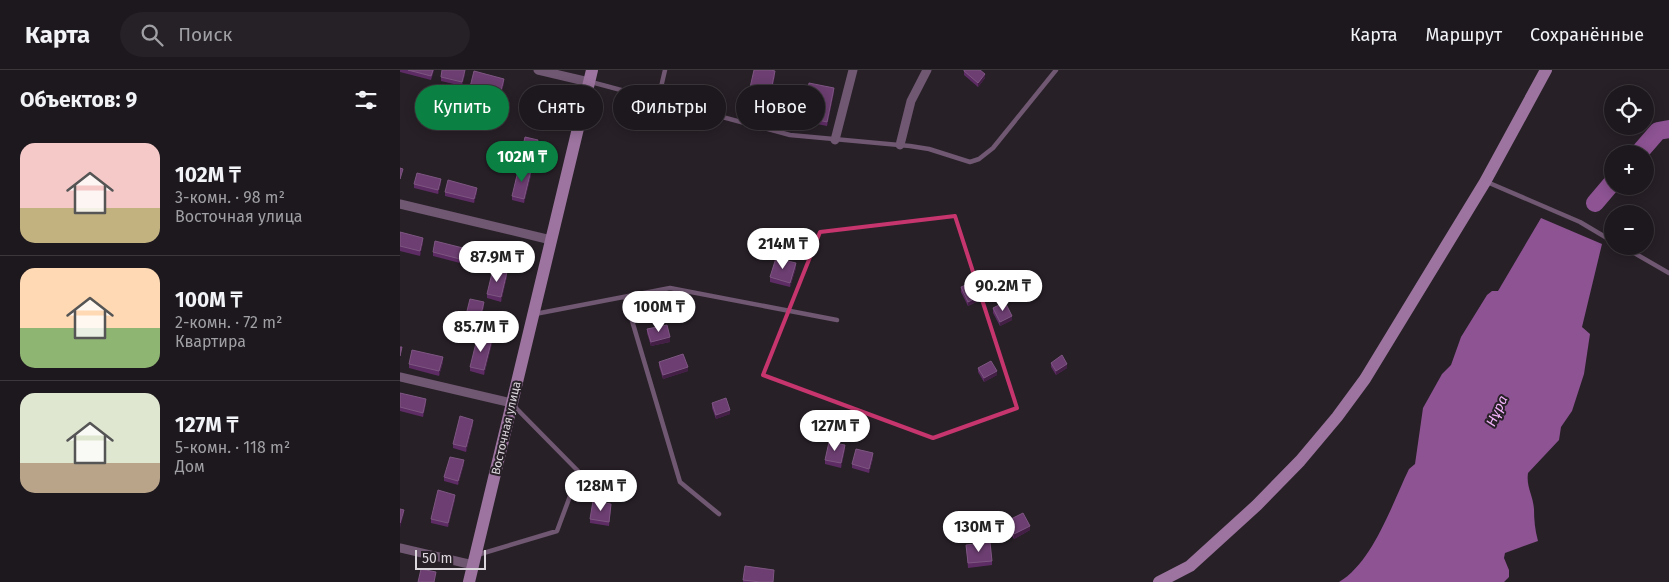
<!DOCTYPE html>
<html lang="ru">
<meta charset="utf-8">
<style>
body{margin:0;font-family:"Fira Sans",sans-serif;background:#252126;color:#f1f3f6;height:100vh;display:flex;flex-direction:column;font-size:19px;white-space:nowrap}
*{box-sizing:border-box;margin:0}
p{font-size:16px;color:#a0a0a4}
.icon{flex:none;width:28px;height:28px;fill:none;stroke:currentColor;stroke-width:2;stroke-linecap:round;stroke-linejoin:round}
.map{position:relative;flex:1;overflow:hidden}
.panel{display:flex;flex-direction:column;background:#1d181d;width:400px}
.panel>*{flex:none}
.banner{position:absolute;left:15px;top:15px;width:475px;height:45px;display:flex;gap:10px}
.tools{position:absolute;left:1204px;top:15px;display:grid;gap:10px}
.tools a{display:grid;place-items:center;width:50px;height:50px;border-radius:50%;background:#1d181d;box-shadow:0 2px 12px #0003,0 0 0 1px #3b373b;font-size:25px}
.scale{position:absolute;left:15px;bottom:12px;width:71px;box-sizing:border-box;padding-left:5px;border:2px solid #dcd7dc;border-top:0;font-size:14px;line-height:18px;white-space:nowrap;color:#dcd7dc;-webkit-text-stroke:4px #272027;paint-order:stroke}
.price{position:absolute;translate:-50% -42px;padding:0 11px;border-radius:18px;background:#fff;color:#222;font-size:16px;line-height:32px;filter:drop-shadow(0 1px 2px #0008)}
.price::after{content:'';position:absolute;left:50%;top:30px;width:15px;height:11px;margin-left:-8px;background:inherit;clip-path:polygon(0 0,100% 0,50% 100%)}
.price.selected{background:#0b8043;color:#fff}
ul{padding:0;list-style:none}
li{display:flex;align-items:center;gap:15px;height:125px;padding:0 20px}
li+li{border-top:1px solid #3b373b}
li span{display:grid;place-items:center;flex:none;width:140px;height:100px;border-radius:15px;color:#555}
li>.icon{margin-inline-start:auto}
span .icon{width:60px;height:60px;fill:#fffc;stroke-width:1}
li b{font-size:21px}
h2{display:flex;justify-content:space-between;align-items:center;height:60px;padding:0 20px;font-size:21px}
.chip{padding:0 18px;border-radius:22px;background:#1d181d;box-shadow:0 2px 12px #0003,0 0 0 1px #3b373b;font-size:18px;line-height:45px}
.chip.selected{background:#0b8043;color:#fff}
header{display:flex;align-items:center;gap:30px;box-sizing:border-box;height:70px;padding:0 25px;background:#1d181d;border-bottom:1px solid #3b373b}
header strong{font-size:24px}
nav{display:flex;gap:28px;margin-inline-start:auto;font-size:18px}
.search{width:350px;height:45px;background:#252126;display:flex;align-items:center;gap:12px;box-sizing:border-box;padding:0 18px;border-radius:28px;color:#a0a0a4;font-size:19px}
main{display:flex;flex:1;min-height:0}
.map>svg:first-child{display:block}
</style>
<header>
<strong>Карта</strong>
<div class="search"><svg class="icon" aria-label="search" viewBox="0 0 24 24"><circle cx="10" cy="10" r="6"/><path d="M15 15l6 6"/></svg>Поиск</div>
<nav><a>Карта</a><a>Маршрут</a><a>Сохранённые</a></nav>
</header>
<main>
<section class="panel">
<h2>Объектов: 9<svg class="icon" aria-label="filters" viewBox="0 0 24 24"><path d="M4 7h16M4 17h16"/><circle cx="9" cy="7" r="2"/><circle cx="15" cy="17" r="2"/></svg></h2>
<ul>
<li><span style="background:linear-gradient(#f6c9c9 65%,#c2b280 0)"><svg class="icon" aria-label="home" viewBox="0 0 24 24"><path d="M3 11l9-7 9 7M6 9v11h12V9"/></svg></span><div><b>102M ₸</b><p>3-комн. · 98 m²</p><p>Восточная улица</p></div></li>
<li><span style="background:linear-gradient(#ffd9b3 60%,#8fb573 0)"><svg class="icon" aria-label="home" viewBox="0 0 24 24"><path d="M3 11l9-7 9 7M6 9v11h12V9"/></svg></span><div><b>100M ₸</b><p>2-комн. · 72 m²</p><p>Квартира</p></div></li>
<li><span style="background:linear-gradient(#dfe7d0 70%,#b9a48a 0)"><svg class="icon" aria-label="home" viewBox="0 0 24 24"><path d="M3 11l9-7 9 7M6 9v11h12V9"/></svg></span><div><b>127M ₸</b><p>5-комн. · 118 m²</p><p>Дом</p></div></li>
</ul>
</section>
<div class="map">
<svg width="1269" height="512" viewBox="0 0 1269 512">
<rect width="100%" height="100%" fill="#272027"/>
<!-- water -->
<path fill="#8d5393" d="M1141,148L1202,174L1182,257L1190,264L1184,304L1172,341L1161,357L1159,370L1128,403C1126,417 1133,425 1134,439C1134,450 1135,460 1138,471L1105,483L1104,488L1109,500V507L1104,512H939C973,492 992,434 1009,399L1015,394L1023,338L1042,304L1051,295L1061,267L1087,225L1092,221H1098Z"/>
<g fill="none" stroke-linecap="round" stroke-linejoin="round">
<!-- river -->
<path stroke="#8d5393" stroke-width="18" d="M1238,84L1258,61L1269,59
M1195,133L1212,113"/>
<!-- lane -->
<path stroke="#705772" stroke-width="4.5" d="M191,12L390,65L510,76L529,79L570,92L579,89L593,78L656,0
M258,30L265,0
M1087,112L1180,152L1212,171
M1222,176L1269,203
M225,227L280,412L319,444
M135,244L270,218L437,250
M77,485L157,461L179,402L114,336"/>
<!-- street -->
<path stroke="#705772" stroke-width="9" d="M138,0L189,12
M435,70L453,0
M500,75L511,31L527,0
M0,134L151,170
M0,307L112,333
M0,478L73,495"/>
<!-- secondary -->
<path stroke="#9c749f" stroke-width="12" d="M69,512L192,0
M759,512L790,496L857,435L900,391L937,347L965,309L1085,112L1146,0"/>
</g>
<!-- wall -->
<path fill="#5e2c64" d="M0,0H34L31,10L0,2Z
M564,1L585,8L578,17L564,5Z
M65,4L62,16L41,11V7Z
M375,5L368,39L347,35V31Z
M104,13L100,28L70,21V17Z
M434,22L427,56L402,51V46Z
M147,38L143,56L127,52V48Z
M138,74L133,92L121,89V85Z
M131,105L124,133L112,130V126Z
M41,113L38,124L14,118V114Z
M45,122H77L74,133L45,126Z
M0,162L23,172L20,186L0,181Z
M33,182H63L60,193L33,186Z
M396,198L390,217L370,212V207Z
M107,206L101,232L87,228V224Z
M561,217L580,230L568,236L561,222Z
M84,236L77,265L63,261V257Z
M593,238L612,250L600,256L593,243Z
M247,259L270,272L251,276L247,263Z
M92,273L84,305L70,301V297Z
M43,292L39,306L9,298V294Z
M259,292L288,301L263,309L259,296Z
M651,293L667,298L656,305L651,297Z
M578,298L597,305L584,312L578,302Z
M0,323L26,333L23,347L0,341Z
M312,333L330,344L316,349L312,338Z
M73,354L66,382L53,378V374Z
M445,379L441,398L425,394V390Z
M473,388L469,403L452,398V394Z
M64,394L58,415L44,411V407Z
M55,429L48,457L31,453V449Z
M211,438L209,456L190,453V449Z
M607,451L630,460L614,469L607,456Z
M566,475L592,491V495L568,498Z
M345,496L374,504L373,512H343Z"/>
<!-- shaded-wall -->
<path fill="#431f46" d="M65,0V4L62,16V12Z
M375,1V5L368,39V35Z
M585,4V8L578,17V13Z
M104,9V13L100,28V24Z
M434,18V22L427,56V52Z
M147,34V38L143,56V52Z
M138,70V74L133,92V88Z
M131,100V105L124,133V129Z
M41,109V113L38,124V120Z
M77,118V122L74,133V129Z
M23,168V172L20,186V181Z
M63,178V182L60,193V189Z
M396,193V198L390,217V213Z
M107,202V206L101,232V227Z
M580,226V230L568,236V232Z
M84,232V236L77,265V261Z
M612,246V250L600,256V252Z
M270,267V272L251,276V272Z
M92,269V273L84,305V300Z
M43,287V292L39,306V301Z
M667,294V298L656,305V301Z
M288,297V301L263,309V305Z
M597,301V305L584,312V308Z
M26,329V333L23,347V343Z
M330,340V344L316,349V345Z
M73,350V354L66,382V377Z
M445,375V379L441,398V393Z
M473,383V388L469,403V399Z
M64,390V394L58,415V411Z
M55,425V429L48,457V453Z
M4,440V444L0,458V453Z
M630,456V460L614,469V464Z"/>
<!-- building -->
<path fill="#6c3e71" stroke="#7e5682" d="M8,0H33L31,6Z
M42,0H65L62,12L41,7Z
M354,0H371L375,1L368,35L347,31Z
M564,0H580L585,4L578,13L564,1Z
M74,1L104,9L100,24L70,17Z
M409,13L434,18L427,52L402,46Z
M131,30L147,34L143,52L127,48Z
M125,67L138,70L133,88L121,85Z
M119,97L131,100L124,129L112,126Z
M0,98L3,99L0,109Z
M17,103L41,109L38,120L14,114Z
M48,110L77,118L74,129L45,122Z
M0,162L23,168L20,181L0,176Z
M35,171L63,178L60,189L33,182Z
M376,188L396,193L390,213L370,207Z
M93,199L107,202L101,227L87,224Z
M573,212L580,226L568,232L561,217Z
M70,229L84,232L77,261L63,257Z
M605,232L612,246L600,252L593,238Z
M267,255L270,267L251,272L247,259Z
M78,265L92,269L84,300L70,297Z
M0,277H2L0,286Z
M12,280L43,287L39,301L9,294Z
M283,284L288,297L263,305L259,292Z
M662,285L667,294L656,301L651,293Z
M591,291L597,301L584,308L578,298Z
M0,323L26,329L23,343L0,337Z
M326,328L330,340L316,345L312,333Z
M60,346L73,350L66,377L53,374Z
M429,372L445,375L441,393L425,390Z
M456,379L473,383L469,399L452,394Z
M50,387L64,390L58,411L44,407Z
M38,420L55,425L48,453L31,449Z
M193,431L211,434L209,452L190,449Z
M0,439L4,440L0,453Z
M623,443L630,456L614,464L607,451Z
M590,472L592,491L568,493L566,475Z
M345,496L374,500L373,512H360L343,510Z
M21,499L36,502L34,512H18Z"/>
<!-- marked area -->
<path fill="none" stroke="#c6356e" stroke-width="4" stroke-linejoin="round" d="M555,146L617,338L533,368L363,305L420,162Z"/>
<g text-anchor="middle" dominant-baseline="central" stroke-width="4" stroke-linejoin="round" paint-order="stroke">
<!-- street labels -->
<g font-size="12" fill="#dcd7dc" stroke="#272027">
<text transform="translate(106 358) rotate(-77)">Восточная улица</text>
</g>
<!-- water labels -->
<g font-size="14" font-style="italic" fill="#f2b2f8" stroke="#272027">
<text transform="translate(1097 341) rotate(-65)">Нұра</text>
</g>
</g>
</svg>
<div class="tools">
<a><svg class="icon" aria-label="locate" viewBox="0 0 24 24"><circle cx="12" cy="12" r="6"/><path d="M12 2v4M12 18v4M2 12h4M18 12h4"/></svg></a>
<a>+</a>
<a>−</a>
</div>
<div class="scale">50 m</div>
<b class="price selected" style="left:122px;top:113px">102M ₸</b>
<b class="price" style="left:383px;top:200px">214M ₸</b>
<b class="price" style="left:97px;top:213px">87.9M ₸</b>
<b class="price" style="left:603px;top:242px">90.2M ₸</b>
<b class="price" style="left:259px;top:263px">100M ₸</b>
<b class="price" style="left:81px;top:283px">85.7M ₸</b>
<b class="price" style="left:435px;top:382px">127M ₸</b>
<b class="price" style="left:201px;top:442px">128M ₸</b>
<b class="price" style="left:579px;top:483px">130M ₸</b>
<div class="banner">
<a class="chip selected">Купить</a>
<a class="chip">Снять</a>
<a class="chip">Фильтры</a>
<a class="chip">Новое</a>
</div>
</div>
</main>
